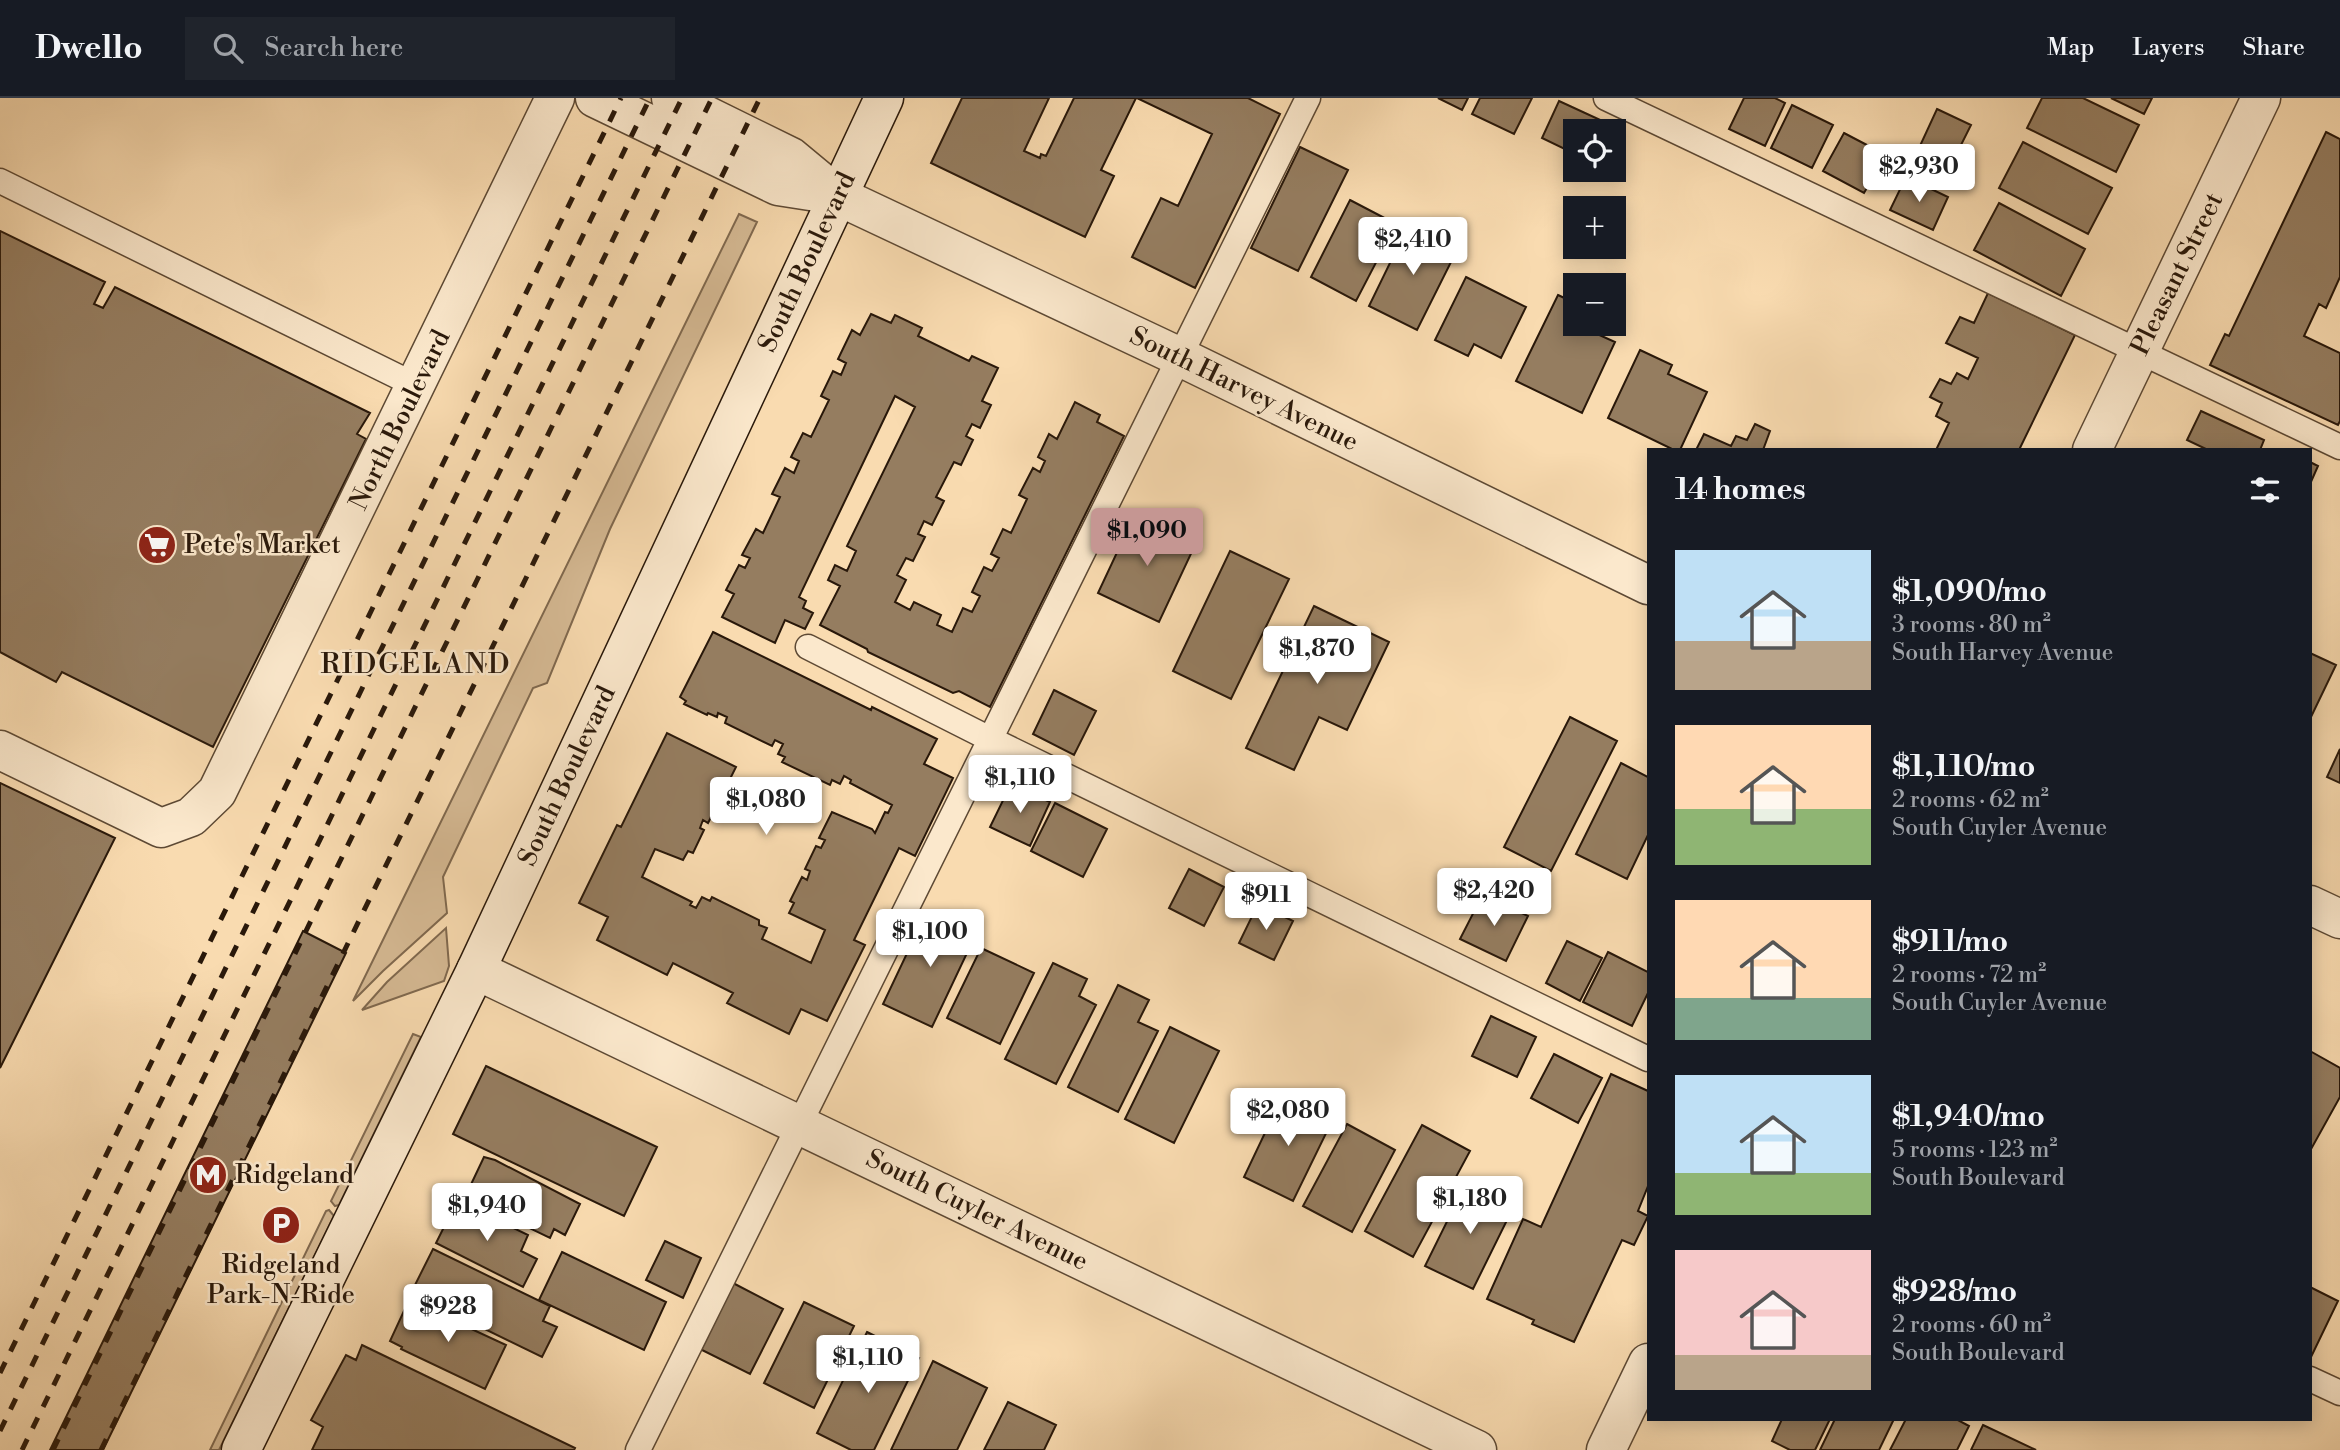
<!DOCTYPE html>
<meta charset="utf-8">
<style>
body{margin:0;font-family:"Libre Bodoni",serif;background:#20242c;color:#f1f3f6;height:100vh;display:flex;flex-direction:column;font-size:26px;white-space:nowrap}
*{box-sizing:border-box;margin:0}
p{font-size:23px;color:#9ea1a6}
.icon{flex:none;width:38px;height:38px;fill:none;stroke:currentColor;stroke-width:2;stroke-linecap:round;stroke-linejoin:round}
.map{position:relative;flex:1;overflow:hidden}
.side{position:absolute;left:1647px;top:350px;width:665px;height:973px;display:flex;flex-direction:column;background:#171b24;border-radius:0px;box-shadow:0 4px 18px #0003}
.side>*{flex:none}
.fabs{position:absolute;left:1563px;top:21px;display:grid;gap:14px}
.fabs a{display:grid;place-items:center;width:63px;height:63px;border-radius:0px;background:#171b24;box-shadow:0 4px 18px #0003;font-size:35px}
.price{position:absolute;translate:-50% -60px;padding:0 16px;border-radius:7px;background:#fff;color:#222;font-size:23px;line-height:46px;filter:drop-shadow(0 2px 4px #0008)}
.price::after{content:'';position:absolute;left:50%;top:42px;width:21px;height:16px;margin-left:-10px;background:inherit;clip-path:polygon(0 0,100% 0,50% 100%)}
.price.selected{background:#c59692;color:#111}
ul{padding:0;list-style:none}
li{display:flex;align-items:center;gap:21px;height:175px;padding:0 28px}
li span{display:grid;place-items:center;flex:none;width:196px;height:140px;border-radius:0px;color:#555}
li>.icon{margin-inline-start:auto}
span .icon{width:84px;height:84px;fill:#fffc;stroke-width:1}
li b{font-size:30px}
h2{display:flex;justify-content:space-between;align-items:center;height:84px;padding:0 28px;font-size:30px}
header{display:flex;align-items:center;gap:42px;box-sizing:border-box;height:98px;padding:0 35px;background:#171b24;border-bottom:2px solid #363941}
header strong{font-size:33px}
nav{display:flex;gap:38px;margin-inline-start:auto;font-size:24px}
.search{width:490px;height:63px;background:#20242c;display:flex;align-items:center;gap:18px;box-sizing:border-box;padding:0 24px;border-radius:0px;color:#9ea1a6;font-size:26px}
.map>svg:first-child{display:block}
</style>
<header>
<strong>Dwello</strong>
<div class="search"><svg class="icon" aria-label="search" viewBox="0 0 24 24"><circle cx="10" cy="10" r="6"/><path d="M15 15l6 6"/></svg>Search here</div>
<nav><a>Map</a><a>Layers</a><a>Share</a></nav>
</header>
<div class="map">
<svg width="2340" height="1352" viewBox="0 0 2340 1352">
<rect width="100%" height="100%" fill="#f9dbb0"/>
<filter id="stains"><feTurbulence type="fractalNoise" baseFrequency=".00286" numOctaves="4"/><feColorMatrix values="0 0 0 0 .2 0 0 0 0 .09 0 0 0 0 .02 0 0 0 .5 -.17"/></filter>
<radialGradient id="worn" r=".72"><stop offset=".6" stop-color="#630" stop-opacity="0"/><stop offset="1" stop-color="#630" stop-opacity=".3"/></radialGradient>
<!-- green -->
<path fill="#d6ba94" stroke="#80694f" stroke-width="2" d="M739,116L757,124L610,431L547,585L533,590L443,779L447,815L383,873L353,903Z
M446,830L449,868L444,883L362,912L387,884Z
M413,936L421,939L339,1107L335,1108L331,1103Z
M329,1112L334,1118L219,1352H210L326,1113Z"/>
<!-- building -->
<path fill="#957d60" stroke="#29180a" stroke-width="2" d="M962,0H1049L1024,53L1040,60L1041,56L1046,58L1074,0H1136L1101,72L1114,78L1085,139L931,65Z
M1137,0H1248L1280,16L1195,190L1132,159L1161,100L1178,108L1212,36Z
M1438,0H1468L1462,12Z
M1480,0H1532L1514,36L1472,16Z
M1744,0H1775L1785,5L1765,48L1729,31Z
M2042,0H2083L2139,27L2116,74L2027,30Z
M2111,0H2152L2144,16Z
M1559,3L1609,26L1606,33H1575V56L1542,40Z
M1792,7L1833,27L1812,70L1771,50Z
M1937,11L1971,27L1952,65L1919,50Z
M2326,34L2340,41V179L2326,210L2319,206L2304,238L2340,255V323L2338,327L2210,267L2225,236L2229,238Z
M1844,35L1886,57L1864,95L1823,73Z
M2023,44L2112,90L2088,136L1999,90Z
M1300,49L1348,72L1298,173L1251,150Z
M1906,79L1948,99L1933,132L1890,112Z
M1350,102L1396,126L1356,203L1311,179Z
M1999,105L2085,151L2061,198L1974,152Z
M1409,126L1458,150L1417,232L1369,208Z
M0,133L105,184L94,206L103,210L115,189L370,315L357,336L366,341L213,649L62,574L56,584L0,554Z
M1466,179L1526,209L1501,260L1474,246L1468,258L1435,242Z
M1988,195L2075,237L2019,352H1936L1949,325L1936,318L1942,305L1930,299L1940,281L1951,286L1957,275L1968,281L1978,260L1946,245L1960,219L1974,225Z
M1558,197L1575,205V226L1615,244L1582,315L1516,283Z
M871,216L891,225L895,217L922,230L918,238L969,263L972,258L998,270L982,303L991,307L980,330L972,326L966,338L973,342L961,367L954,364L936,399L944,403L932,427L924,423L918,436L925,439L913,463L906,460L897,477L906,482L895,504L910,512L914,504L941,517L937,527L952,534L963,510L972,514L980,498L972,494L984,469L992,473L999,460L991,456L1003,431L1011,435L1027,401L1019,397L1033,370L1040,374L1045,363L1038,359L1049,336L1057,341L1075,304L1100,317L1097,324L1124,338L990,609L959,593L953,595L868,554L867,551L820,527L840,488L828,482L835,467L847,473L856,453L847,448L915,309L895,298L799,499L806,503L803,510L813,515L805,531L785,522L775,545L722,519L734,496L726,492L739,467L745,470L750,460L742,457L756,431L763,435L780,399L772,396L785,370L794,375L799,363L791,359L803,335L811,339L829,302L821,298L833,273L841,277L846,265L838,261L852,232L860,237Z
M1640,252L1672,267L1668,276L1707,294L1680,352H1674L1608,320Z
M2201,313L2264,342L2260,352H2208L2187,342Z
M1755,326L1770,333L1763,352H1696L1704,336L1731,348L1736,338L1747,342Z
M2310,364L2318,368L2310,386Z
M1135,416L1196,445L1159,524L1098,495Z
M1230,453L1289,481L1231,601L1173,573Z
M1314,508L1389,544L1347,632L1319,619L1294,672L1246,650Z
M713,534L871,612L872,609L937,641L924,666L953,680L915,758L899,750L854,842L865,847L827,923L801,911L789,936L727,905L733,895L673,865L667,877L597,842L608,819L579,805L617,727L621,729L667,635L736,669L724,693L718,691L715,697L721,700L708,725L703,722L700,730L704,732L693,755L688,753L683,762L655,751L642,779L692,804L690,807L696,810L702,799L710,803L712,799L759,822V827L767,830L762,841L811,865L825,832L789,815L794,805L790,803L802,779L807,782L810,773L805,771L816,748L821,750L825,742L819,740L832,714L872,731L875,735L885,714L888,715L892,707L850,685L851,682L844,678L840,686L832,682L830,687L782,664L785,659L778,656L783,646L775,642L772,648L725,625L727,619L718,615L717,619L708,615L707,617L684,606L686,603L680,599Z
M2310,555L2336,567L2310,621Z
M1054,592L1096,613L1074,657L1033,636Z
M1570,619L1617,643L1551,773L1504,749Z
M2340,651V685L2327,679Z
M1621,665L1648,679V737L1627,781L1576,756Z
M0,685L115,740L0,970Z
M1011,686L1050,704L1030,748L990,729Z
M1055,705L1107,731L1083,779L1031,753Z
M1189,771L1224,789L1204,828L1169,810Z
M1483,796L1528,818L1506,863L1460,841Z
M1258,806L1293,823L1274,862L1239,845Z
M927,813L976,836L932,929L883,906Z
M303,833L346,855L103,1352H50Z
M1567,843L1602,860L1580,903L1546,885Z
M981,850L1034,875L1000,946L947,920Z
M1608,854L1648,874V895L1632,928L1583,904Z
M1053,865L1087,881L1079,898L1096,907L1056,986L1005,961Z
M1118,887L1149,902L1138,924L1158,933L1118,1014L1068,989Z
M1491,918L1536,939L1517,979L1472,958Z
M1170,929L1219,953L1174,1045L1125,1021Z
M2310,953L2340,970V999L2310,1053Z
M1554,956L1602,980L1578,1025L1531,1000Z
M486,968L657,1049L624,1118L453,1036Z
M1611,976L1648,993V1088L1638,1113L1648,1118L1634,1147L1622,1142L1574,1244L1532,1226L1534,1222L1487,1201L1523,1121L1541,1129Z
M1283,997L1333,1021L1293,1103L1244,1079Z
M1347,1026L1395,1052L1352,1134L1303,1108Z
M1422,1027L1470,1053L1413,1159L1365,1133Z
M484,1059L495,1062L580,1106L565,1137L554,1131L550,1140L465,1099Z
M1466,1085L1514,1108L1473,1191L1425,1168Z
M457,1103L528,1137L521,1153L537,1161L523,1189L436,1145Z
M665,1143L701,1160L683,1200L646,1182Z
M433,1151L550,1208L543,1223L557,1229L542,1259L411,1195Z
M562,1154L666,1204L644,1252L539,1202Z
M731,1184L783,1211L750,1276L698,1250Z
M2310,1189L2338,1203L2311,1259L2310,1258Z
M409,1202L506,1247L485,1291L401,1251L402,1249L390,1243Z
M804,1204L854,1228L814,1310L764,1285Z
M867,1234L919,1260L874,1352H851L817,1335Z
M362,1247L575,1350L574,1352H312L323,1329L311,1322L346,1257L356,1262Z
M933,1263L987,1290L957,1352H891Z
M1008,1304L1056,1327L1044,1352H984Z
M1782,1321H1830L1815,1352H1790L1772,1343Z
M1835,1321H1894L1879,1352H1820Z
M1906,1321H1956L1969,1328L1957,1352H1890Z
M1983,1327L2036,1352H1971Z"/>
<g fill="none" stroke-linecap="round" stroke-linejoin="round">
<defs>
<path id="lane" d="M1606,0L2340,349
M0,83L417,288
M808,549L990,641L1648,961
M2310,1281L2340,1295
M638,1352L1308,0"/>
<path id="street" d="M595,0L778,88L836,97
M671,0L791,59L838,98L1180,259L1648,487
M2092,352L2261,0
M0,652L161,730L191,719L217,694L555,0
M2310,807L2340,821
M476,872L1477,1352
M1606,1352L1648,1265"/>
<path id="secondary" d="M241,1352L476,872L884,0"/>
</defs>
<!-- lane casing -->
<use href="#lane" stroke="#5d4934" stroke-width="27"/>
<!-- street casing -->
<use href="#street" stroke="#5d4934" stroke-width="41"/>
<!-- secondary casing -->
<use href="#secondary" stroke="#29180a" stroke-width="41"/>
<!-- lane -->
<use href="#lane" stroke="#fbe8cc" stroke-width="24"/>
<!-- street -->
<use href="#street" stroke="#fbe8cc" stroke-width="38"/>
<!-- secondary -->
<use href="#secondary" stroke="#fbe8cc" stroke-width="38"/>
<!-- rail -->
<path stroke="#29180a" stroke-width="5" stroke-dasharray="12 12" stroke-linecap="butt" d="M0,1275L621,0
M0,1333L650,0
M22,1352L682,0
M53,1352L712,0
M101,1352L760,0"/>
</g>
<!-- icons -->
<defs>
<symbol id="supermarket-disc" viewBox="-11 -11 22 22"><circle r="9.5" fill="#8f2418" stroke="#fbe8cc"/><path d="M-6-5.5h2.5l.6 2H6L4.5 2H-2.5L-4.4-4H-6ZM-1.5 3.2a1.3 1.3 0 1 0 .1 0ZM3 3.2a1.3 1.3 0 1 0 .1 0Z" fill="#fff"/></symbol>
<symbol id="metro-disc" viewBox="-11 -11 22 22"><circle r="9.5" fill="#8f2418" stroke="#fbe8cc"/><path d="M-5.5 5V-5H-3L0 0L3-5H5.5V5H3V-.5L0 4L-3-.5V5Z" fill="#fff"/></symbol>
<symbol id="parking-disc" viewBox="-11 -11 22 22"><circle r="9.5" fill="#8f2418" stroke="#fbe8cc"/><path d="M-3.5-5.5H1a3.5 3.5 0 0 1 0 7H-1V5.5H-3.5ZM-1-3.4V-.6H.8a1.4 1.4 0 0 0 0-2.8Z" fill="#fff"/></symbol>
</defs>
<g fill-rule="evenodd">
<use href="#supermarket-disc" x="135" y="425" width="44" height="44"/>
<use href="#metro-disc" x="186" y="1055" width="44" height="44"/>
<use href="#parking-disc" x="259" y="1105" width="44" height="44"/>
</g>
<g text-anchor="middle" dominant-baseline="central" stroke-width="5" stroke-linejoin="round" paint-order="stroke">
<!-- street labels -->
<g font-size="26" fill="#29180a" stroke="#fbe8cc">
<text transform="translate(807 164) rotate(-65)">South Boulevard</text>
<text transform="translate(2177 176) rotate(-64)">Pleasant Street</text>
<text transform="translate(1244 291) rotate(26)">South Harvey Avenue</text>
<text transform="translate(400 322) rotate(-64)">North Boulevard</text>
<text transform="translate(567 678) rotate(-65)">South Boulevard</text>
<text transform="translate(977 1112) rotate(26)">South Cuyler Avenue</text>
</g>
<!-- poi labels -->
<g font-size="26" fill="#29180a" stroke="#fbe8cc" text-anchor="start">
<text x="184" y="447">Pete's Market</text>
<text x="235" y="1077">Ridgeland</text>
<text x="281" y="1167" text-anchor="middle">Ridgeland<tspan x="281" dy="30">Park-N-Ride</tspan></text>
</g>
<!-- neighbourhood labels -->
<g font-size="28" letter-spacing="2" fill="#29180a" stroke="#fbe8cc">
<text x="416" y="566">RIDGELAND</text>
</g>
</g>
<rect width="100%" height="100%" filter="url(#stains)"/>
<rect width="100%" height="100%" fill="url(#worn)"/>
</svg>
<div class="fabs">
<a><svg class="icon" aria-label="locate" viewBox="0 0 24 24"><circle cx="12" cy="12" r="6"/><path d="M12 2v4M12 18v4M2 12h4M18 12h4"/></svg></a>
<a>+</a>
<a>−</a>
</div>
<b class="price" style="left:1919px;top:106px">$2,930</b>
<b class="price" style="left:1413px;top:179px">$2,410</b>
<b class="price selected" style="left:1147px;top:470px">$1,090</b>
<b class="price" style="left:1317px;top:588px">$1,870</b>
<b class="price" style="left:1020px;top:717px">$1,110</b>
<b class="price" style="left:766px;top:739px">$1,080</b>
<b class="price" style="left:1494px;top:830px">$2,420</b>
<b class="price" style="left:1266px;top:834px">$911</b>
<b class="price" style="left:930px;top:871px">$1,100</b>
<b class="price" style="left:1288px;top:1050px">$2,080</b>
<b class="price" style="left:1470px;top:1138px">$1,180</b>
<b class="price" style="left:487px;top:1145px">$1,940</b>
<b class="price" style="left:448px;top:1246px">$928</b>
<b class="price" style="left:868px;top:1297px">$1,110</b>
<section class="side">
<h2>14 homes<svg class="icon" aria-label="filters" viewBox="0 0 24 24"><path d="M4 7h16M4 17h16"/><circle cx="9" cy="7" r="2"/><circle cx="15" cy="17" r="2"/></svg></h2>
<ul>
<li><span style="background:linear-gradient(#bfe0f5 65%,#b9a48a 0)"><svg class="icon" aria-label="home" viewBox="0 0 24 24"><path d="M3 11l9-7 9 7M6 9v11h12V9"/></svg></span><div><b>$1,090/mo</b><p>3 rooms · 80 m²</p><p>South Harvey Avenue</p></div></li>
<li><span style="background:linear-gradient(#ffd9b3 60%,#8fb573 0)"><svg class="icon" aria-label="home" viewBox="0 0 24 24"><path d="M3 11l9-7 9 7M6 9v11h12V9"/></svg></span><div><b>$1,110/mo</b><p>2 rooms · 62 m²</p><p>South Cuyler Avenue</p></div></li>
<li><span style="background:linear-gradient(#ffd9b3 70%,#7fa58c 0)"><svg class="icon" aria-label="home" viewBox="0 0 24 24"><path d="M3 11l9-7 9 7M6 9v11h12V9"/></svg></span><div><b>$911/mo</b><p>2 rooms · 72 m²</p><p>South Cuyler Avenue</p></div></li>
<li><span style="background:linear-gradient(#bfe0f5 70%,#8fb573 0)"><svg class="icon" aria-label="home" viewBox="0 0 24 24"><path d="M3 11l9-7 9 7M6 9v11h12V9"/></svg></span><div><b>$1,940/mo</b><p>5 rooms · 123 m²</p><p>South Boulevard</p></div></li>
<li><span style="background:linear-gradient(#f6c9c9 75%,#b9a48a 0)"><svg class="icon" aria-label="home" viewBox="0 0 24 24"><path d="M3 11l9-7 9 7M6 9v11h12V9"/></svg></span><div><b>$928/mo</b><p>2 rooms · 60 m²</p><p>South Boulevard</p></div></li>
</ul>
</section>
</div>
